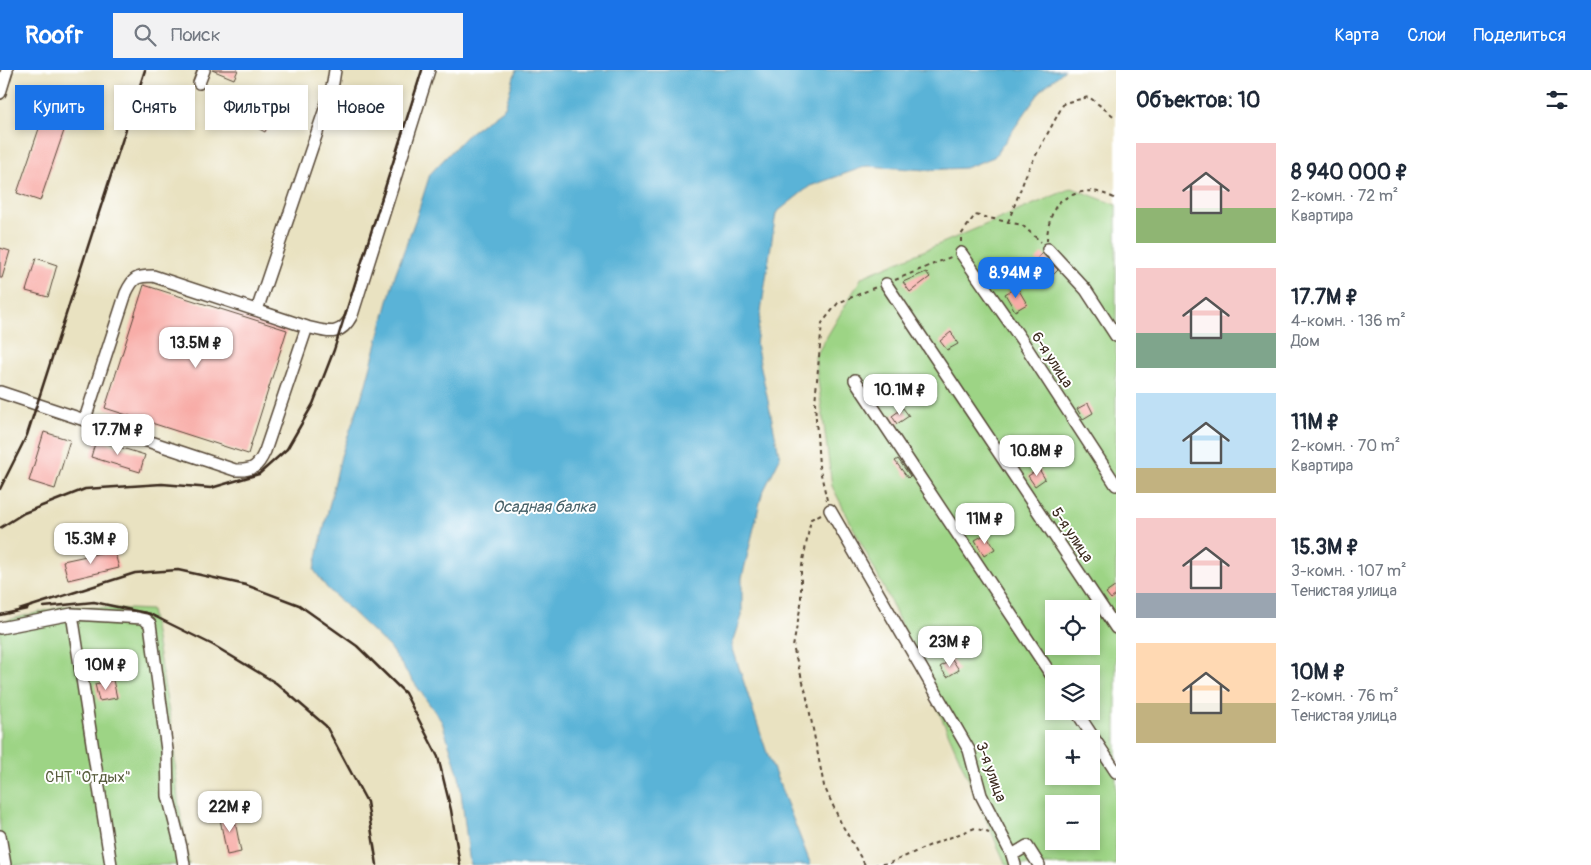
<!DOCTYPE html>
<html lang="ru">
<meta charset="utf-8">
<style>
body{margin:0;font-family:Pangolin,sans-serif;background:#f2f2f3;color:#1f2937;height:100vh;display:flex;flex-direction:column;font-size:19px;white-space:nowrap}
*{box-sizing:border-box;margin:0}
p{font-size:16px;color:#747a83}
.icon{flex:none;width:28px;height:28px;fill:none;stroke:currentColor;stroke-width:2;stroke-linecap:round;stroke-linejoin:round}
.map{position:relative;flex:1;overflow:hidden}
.drawer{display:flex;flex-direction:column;background:#fff;width:475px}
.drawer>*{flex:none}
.hud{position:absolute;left:15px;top:15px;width:475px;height:45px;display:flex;gap:10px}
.fabs{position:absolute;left:1045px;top:530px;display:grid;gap:10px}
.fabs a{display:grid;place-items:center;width:55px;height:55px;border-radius:0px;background:#fff;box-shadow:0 2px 8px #0003;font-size:25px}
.price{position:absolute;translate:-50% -42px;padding:0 11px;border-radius:10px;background:#fff;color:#222;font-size:16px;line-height:32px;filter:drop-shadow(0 1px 2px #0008)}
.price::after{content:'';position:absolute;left:50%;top:30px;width:15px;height:11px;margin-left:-8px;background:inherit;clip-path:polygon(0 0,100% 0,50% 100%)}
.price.on{background:#1a73e8;color:#fff}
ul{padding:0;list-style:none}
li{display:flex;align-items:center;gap:15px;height:125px;padding:0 20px}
li span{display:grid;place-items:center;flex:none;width:140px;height:100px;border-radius:0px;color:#555}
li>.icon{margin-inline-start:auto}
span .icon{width:60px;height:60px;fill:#fffc;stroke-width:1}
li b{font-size:21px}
h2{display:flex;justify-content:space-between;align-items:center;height:60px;padding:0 20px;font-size:21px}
.pill{padding:0 18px;border-radius:0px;background:#fff;box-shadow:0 2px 8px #0003;font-size:18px;line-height:45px}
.pill.on{background:#1a73e8;color:#fff}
header{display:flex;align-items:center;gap:30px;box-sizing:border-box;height:70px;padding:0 25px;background:#1a73e8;color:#fff}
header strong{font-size:24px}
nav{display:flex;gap:28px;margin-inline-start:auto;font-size:18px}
.search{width:350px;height:45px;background:#f2f2f3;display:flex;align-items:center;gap:12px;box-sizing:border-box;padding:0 18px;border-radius:0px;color:#747a83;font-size:19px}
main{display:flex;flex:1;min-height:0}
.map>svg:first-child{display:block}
</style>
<header>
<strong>Roofr</strong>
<div class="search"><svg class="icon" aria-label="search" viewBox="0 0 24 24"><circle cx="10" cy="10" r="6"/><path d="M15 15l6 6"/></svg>Поиск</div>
<nav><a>Карта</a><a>Слои</a><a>Поделиться</a></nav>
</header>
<main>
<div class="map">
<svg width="1116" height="795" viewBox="0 0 1116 795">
<rect width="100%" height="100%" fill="#fff"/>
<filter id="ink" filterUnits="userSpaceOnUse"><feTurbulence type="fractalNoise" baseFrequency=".02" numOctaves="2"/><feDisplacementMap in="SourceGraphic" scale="10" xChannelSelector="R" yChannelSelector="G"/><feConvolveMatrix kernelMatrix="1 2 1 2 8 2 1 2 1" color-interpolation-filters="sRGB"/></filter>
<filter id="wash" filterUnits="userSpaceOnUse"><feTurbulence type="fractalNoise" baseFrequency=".0096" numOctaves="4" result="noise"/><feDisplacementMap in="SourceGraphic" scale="20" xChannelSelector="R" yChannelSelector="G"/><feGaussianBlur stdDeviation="1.12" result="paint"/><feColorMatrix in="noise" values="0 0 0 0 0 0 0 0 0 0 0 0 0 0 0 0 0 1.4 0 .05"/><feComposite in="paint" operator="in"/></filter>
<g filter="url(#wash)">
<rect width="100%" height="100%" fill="#e9e2c1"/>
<!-- green -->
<path fill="#9dd485" stroke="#6c7f52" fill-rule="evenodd" d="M1072,118L1116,135V795H1006L890,530L832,416L815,287L862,207ZM1054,539H1091V576H1054ZM1054,604H1091V641H1054ZM1054,669H1091V706H1054ZM1054,734H1091V771H1054Z
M64,536L151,540L173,665L178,729L189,795H0V552Z"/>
<!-- water -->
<path fill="#5ab3d7" stroke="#4a6e7a" d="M516,0H1065L1042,19L994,87L965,98L926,100L867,96L810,116L776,143L756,274L780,388L762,424L742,508V546L732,576L766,680L811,795H470L459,706L442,652L389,577L327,518L314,500L341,386L366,314L395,205L416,148L430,104L467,65L505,37Z"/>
<g id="blocks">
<!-- building -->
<path fill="#f8aba6" d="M212,0H238L234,9Z
M266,16L283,24L265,62L248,53Z
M44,44L67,52L40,131L17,123Z
M0,178L10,181L2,208H0Z
M1042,183L1058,200L1052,206L1036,190Z
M36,188L57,195L48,227L26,221Z
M926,202L930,207L910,222L903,212Z
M144,215L287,260L248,384L105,338Z
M1017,217L1027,234L1015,241L1005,224Z
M951,262L958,274L947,280L940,271Z
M1088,333L1093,343L1083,349L1077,339Z
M903,338L909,346L897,354L892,346Z
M44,362L70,370L55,419L29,411Z
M96,370L145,385L140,402L91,387Z
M898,389L910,406L908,408L895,391Z
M1039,399L1045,409L1035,416L1028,406Z
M986,464L995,479L984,486L975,470Z
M114,480L119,498L68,510L63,491Z
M1116,516V525L1111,529L1106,523Z
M952,589L959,600L947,607L940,597Z
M113,610L117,628L99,631L95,614Z
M233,741L241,782L227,785L219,744Z"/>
</g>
</g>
<g filter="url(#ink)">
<use href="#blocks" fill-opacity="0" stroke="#554636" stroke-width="1"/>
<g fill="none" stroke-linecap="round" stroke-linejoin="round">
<defs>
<path id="minor" d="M199,13L204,0
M0,23L7,0
M1048,179L1086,220L1116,266
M961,183L1021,269L1116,415
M886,214L1116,558
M257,240L326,36L333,13L335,0
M855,310L1054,609
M0,322L235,400C253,401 258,397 265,381L307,257
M85,349L126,223C133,208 136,206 153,206L307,257C328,262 340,268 352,245L429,0
M830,440L969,680L981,725L1012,785L1015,795
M72,544L111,795
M0,558L72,544L143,548L150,554L167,680L168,726L181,777L184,795
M1076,641L1116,702
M0,766L5,795
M1012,785L1027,776L1039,795"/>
</defs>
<!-- minor casing -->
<use href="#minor" stroke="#554636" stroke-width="14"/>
<!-- path -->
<path stroke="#554636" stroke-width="2" stroke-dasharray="4 4" stroke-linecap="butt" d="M1008,152L1028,100L1064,33L1089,27L1116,48
M1047,171C1047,159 1050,147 1056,136C1058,132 1063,129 1068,127C1086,118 1098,120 1116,129
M961,172V165L975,145L1022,155L1041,172
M895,210L953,186
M827,430L819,396L815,333L822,253L838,233L876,217
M821,444L811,449L801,501V534L793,577L806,623L824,716L841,753L865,795
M874,795L890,793L933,774L975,758L989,763"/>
<!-- minor -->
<use href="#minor" stroke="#fff" stroke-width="11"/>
<!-- rail -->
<path stroke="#3b2a1e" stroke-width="2.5" d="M0,419L27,365L145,0
M0,458L24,443L85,419L162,414L211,418L259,404L287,379L313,334L334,280L422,0
M44,537L94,532L150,544L213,575L276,613L326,656L367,732L377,795
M19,540L135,503L178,500L246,515L299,535L357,576L405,623L438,687L451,740L460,795
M0,545L27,539"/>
</g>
</g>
<g text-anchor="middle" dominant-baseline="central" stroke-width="4" stroke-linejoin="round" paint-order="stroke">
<!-- street labels -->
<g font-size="15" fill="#3b2a1e" stroke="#fff">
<text transform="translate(1052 290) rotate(57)">6-я улица</text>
<text transform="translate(1072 465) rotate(56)">5-я улица</text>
<text transform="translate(991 702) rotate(70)">3-я улица</text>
</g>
<!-- park labels -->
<g font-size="15" fill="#585d3d" stroke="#fff">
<text x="88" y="707">СНТ "Отдых"</text>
</g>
<!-- water labels -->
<g font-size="16" font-style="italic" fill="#476168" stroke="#fff">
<text x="544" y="437">Осадная балка</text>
</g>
</g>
</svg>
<div class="fabs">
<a><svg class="icon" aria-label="locate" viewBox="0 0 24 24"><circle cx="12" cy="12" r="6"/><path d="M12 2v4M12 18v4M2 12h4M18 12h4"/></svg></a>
<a><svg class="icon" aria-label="layers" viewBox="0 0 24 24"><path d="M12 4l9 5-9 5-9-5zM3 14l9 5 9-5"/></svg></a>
<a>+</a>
<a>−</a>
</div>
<b class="price on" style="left:1016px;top:229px">8.94M ₽</b>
<b class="price" style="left:196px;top:299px">13.5M ₽</b>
<b class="price" style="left:900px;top:346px">10.1M ₽</b>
<b class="price" style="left:118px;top:386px">17.7M ₽</b>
<b class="price" style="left:1037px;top:407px">10.8M ₽</b>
<b class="price" style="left:985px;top:475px">11M ₽</b>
<b class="price" style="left:91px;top:495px">15.3M ₽</b>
<b class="price" style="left:950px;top:598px">23M ₽</b>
<b class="price" style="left:106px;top:621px">10M ₽</b>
<b class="price" style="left:230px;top:763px">22M ₽</b>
<div class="hud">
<a class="pill on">Купить</a>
<a class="pill">Снять</a>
<a class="pill">Фильтры</a>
<a class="pill">Новое</a>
</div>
</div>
<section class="drawer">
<h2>Объектов: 10<svg class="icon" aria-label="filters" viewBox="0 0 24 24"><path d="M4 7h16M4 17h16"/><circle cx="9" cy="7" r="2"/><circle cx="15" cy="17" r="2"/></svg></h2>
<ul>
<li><span style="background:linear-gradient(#f6c9c9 65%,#8fb573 0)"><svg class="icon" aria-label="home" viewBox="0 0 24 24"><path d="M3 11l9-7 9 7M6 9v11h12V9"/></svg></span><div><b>8 940 000 ₽</b><p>2-комн. · 72 m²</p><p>Квартира</p></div></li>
<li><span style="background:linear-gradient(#f6c9c9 65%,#7fa58c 0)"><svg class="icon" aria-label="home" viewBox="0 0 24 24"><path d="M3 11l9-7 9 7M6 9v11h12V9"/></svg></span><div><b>17.7M ₽</b><p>4-комн. · 136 m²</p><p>Дом</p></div></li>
<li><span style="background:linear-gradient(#bfe0f5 75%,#c2b280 0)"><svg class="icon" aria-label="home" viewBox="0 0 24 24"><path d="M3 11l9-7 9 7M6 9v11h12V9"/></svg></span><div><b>11M ₽</b><p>2-комн. · 70 m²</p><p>Квартира</p></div></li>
<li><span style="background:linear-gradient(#f6c9c9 75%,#9aa5b1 0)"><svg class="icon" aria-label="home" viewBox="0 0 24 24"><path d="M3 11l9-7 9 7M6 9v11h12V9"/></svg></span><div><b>15.3M ₽</b><p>3-комн. · 107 m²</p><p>Тенистая улица</p></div></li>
<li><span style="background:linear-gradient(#ffd9b3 60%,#c2b280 0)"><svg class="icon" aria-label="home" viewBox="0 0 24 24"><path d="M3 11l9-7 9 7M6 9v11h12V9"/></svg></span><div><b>10M ₽</b><p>2-комн. · 76 m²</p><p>Тенистая улица</p></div></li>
</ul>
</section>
</main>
